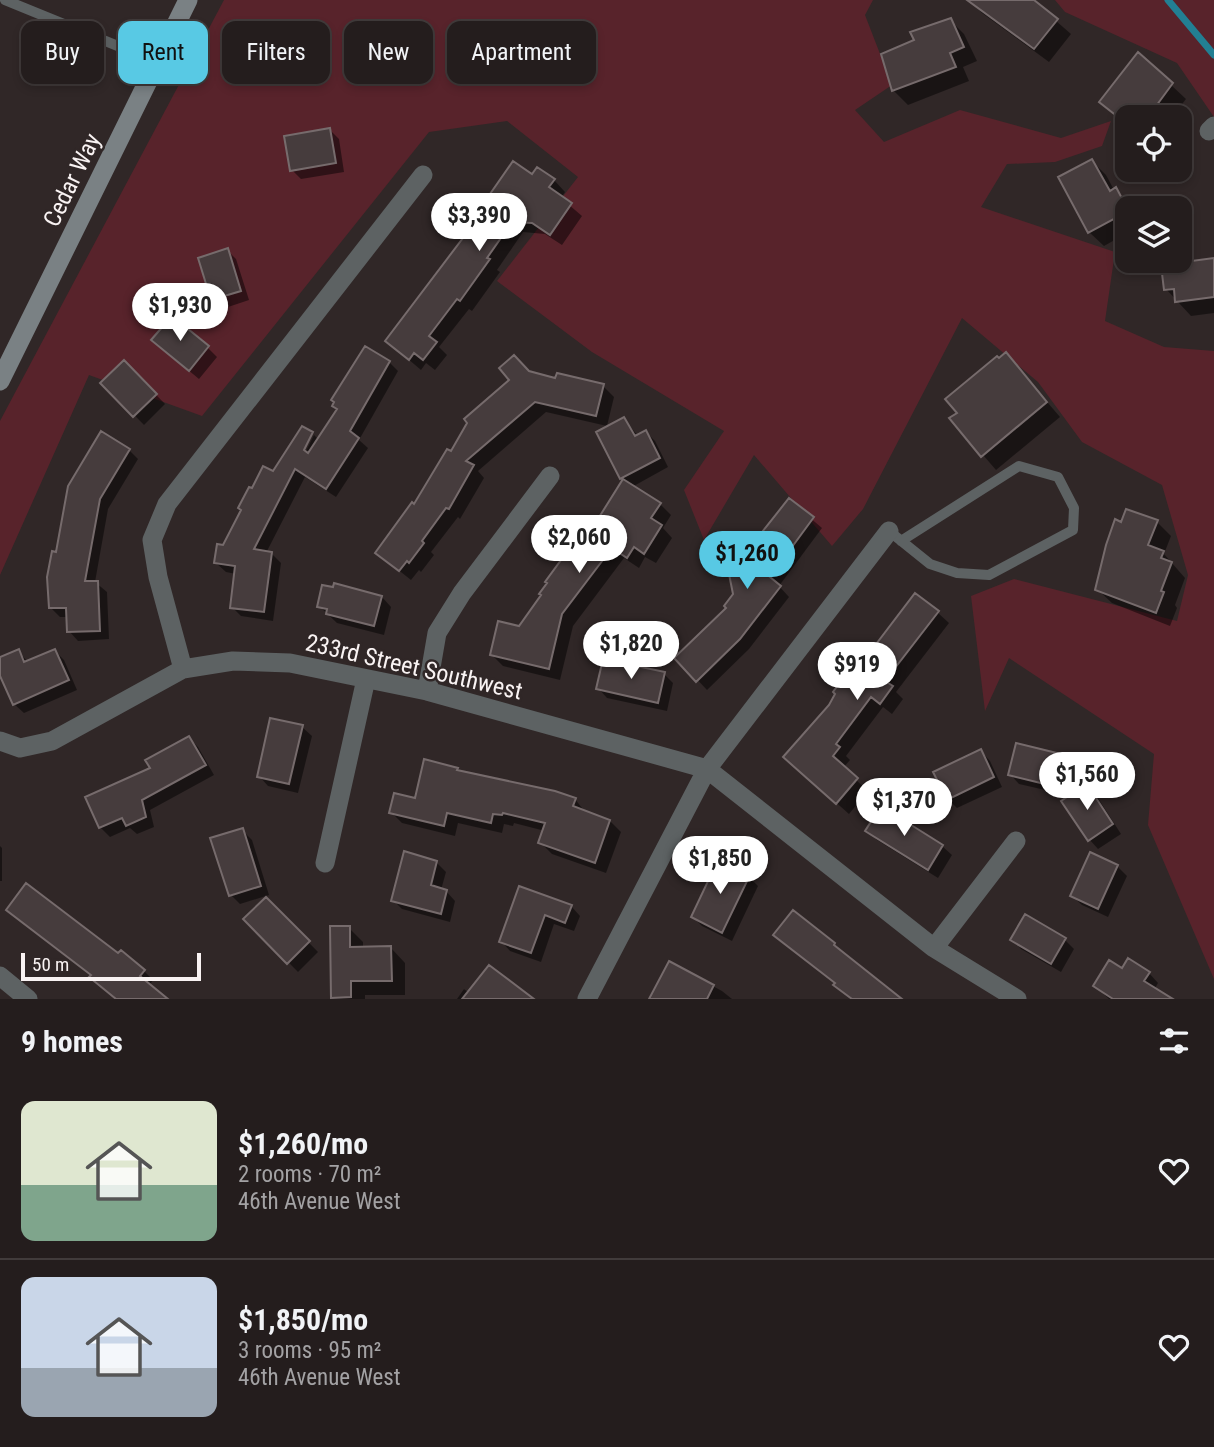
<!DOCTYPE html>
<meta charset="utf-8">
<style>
body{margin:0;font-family:"Roboto Condensed",sans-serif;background:#2c2626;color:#f1f3f6;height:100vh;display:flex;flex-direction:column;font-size:26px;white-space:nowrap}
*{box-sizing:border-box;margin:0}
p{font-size:23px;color:#a3a2a4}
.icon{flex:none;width:38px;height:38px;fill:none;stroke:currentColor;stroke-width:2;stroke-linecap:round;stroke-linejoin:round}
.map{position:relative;height:999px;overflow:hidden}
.sheet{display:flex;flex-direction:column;background:#241d1d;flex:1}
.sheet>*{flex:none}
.banner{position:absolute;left:21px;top:21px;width:700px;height:63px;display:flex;gap:14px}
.fabs{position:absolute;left:1115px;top:105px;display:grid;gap:14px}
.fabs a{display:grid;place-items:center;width:77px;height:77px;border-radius:14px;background:#241d1d;box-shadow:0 4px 10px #0003,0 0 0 2px #413b3b;font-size:35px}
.scale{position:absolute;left:21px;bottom:18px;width:180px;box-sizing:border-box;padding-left:7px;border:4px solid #f9f3f3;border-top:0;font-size:19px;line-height:24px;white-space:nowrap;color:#f9f3f3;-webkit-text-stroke:5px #302727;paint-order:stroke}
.price{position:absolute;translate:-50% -60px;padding:0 16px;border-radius:24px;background:#fff;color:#222;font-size:23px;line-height:46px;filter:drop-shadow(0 2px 4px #0008)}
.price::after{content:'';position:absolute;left:50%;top:42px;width:21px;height:16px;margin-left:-10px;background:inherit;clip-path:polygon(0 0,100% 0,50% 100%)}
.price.on{background:#58c9e4;color:#111}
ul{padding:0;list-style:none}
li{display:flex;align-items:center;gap:21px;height:175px;padding:0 21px}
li+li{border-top:2px solid #413b3b}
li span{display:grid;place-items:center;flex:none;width:196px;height:140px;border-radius:14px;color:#555}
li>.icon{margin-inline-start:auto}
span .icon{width:84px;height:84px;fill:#fffc;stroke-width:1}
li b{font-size:30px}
h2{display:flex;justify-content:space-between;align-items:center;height:84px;padding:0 21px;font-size:30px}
.tag{padding:0 24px;border-radius:14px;background:#241d1d;box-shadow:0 4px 10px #0003,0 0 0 2px #413b3b;font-size:24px;line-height:63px}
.tag.on{background:#58c9e4;color:#111}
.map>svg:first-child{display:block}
</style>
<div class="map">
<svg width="1214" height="999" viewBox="0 0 1214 999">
<rect width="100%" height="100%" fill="#302727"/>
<!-- green -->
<path fill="#58232b" d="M224,0H873L865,15L892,85L855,110L884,142L960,110L1061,138L1111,121L1102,146L1055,162L1007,164L981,207L1115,252L1105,321L1164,347L1214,351V979L1148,825L1154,754L1009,658L985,711L971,596L1014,579L1177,621L1188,575L1162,485L1082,442L1038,382L962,318L863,509L832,546L754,455L704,540L684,490L724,431L592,352L497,281L578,177L507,121L429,132L202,416L89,375L0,575V421Z
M1055,0H1214V117L1177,63L1065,12Z"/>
<!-- shadow -->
<path fill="#0007" d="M969,0H1032L1071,34L1049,62L982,13Z
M950,20L964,34L977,61L963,67L969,81L908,105L894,91L883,55L916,41Z
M1139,55L1186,99L1172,117H1127V126L1101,102Z
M330,130L339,139L344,172L301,179L292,170Z
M1092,161L1106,175L1114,190L1132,208H1127V233L1104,246L1089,232Z
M532,177L554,180L565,192L561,198L582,216L562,245L545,234L523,232L497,270L500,272L472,311L469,309L439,347L447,355L435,370L426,363L421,370L387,341Z
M227,250L236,259L249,300L222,309L213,299Z
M1214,260V313L1191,316L1166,289Z
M207,347L217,357L199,379L163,349Z
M1006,354L1060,417L996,470L952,419L959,413L999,360Z
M124,362L165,404L144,425L103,383Z
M389,362L398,371L359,440L368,448L336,497L305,477L266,553H271L281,563L273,621L241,616L232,607L236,574L226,572L216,563L253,491L273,473L302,428L312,434L299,457L302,459L314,435L319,440Z
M530,373L556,380L603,386L614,397L607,426L546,412L478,471L484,478L460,519L458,517L431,552L434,555L421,572L419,570L411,580L377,553L415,506L452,454Z
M624,419L638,436L646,432L655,441L668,467L632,487L660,504L671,515L663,528L672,538L656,563L645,557L639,568L624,558L573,626L560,680L503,666L492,655L520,628L581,548L625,480L622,478Z
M129,450L138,459L108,509L95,582L107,592L109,639L78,641L69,631L68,617H60L51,608L58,554Z
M789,500L822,528L779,586L789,597L749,649L707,690L677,658L729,608Z
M1157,522L1171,536L1164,554L1185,578L1175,605L1177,608L1170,626L1112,603L1097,589L1122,524Z
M382,597L391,607L384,635L337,623L319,606Z
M937,612L949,623L896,692L903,699L892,714L883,707L846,756L850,760L843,768L868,791L849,814L797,768L830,706L850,677L867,658Z
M18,651L27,661L55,651L64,660L77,690L24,713L14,704L0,672V659Z
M664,674L673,683L667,711L607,698L598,688Z
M302,727L312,736L298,793L268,786L259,776Z
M189,738L198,747L214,775L150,810L154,827L137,834L130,828L110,837L100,827L152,769Z
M981,751L990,761L1002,787L957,808L948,799Z
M1064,756L1074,766L1067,795L1019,784L1010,774Z
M457,769L460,772L575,799L585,812L610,821L621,832L606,873L552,854L541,843L545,831L514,823L513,826L504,824L502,833L458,823L455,836L402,823L391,812L416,800Z
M1086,786L1096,795L1121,834L1098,849L1089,839Z
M242,830L252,840L269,895L240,904L231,895Z
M868,831L942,846L952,855L938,878L877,840Z
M0,846L2,848V881H0Z
M436,862L446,872L441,890L446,891L455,901L450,922L402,909L393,900Z
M1117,866L1127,876L1108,917L1082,905L1072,896Z
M749,877L758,886L732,941L702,926L693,917Z
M520,888L571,906L580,916L574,931L554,924L541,962L510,951L501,941Z
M266,899L318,952L298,972L246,919Z
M349,928L363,942V949L391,948L405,963V995H365V999H334L332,997Z
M1012,939L1065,940L1074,949L1061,972L1021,949Z
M118,955L144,971L153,980L149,986L165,999H117Z
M670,963L722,991L732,999H651Z
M1122,970L1149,973L1158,983L1154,990L1169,999H1109L1095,986Z
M464,989L469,993L529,999H457Z"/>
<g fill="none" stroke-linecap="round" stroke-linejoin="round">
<!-- stream -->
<path stroke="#227f93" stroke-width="7" d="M1168,0L1214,55"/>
</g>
<!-- building -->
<path fill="#463c3d" stroke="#766b6c" stroke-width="2" d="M967,0H1034L1058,19L1034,49Z
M951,18L964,47L950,53L956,67L892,91L881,54L914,40L910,32Z
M1138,52L1173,83L1148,117H1118L1099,102Z
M330,128L336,163L290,171L284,136Z
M1092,159L1110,191L1116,187L1127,208V212L1088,233L1058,177Z
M513,161L532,174L537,167L555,179L549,187L572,203L550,235L532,223L512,222L487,258L490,259L460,301L457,299L429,336L437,342L423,360L414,353L409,360L385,341L494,197L490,194Z
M228,248L241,291L211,300L198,258Z
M1214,258V297L1175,302L1174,289L1164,290L1161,265Z
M172,316L209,346L189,371L151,340Z
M365,346L390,361L350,431L359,438L326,489L295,469L254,549L272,552L264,612L230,608L235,566L214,563L217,544L223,545L241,510L238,508L249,487L252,488L263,466L273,471L302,426L313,432L304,450L308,453L337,409L332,406L334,402L331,400Z
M1006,352L1047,402L981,457L949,418L957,413L945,399L997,356L999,358Z
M514,355L529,371L555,378L557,373L604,384L596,416L535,402L466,461L474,465L449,509L446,508L422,541L424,543L409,563L407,561L399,571L375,553L412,502L414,504L447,449L451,451L467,423L464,419L509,380L499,368Z
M124,360L157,394L133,417L100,383Z
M624,417L635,436L646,430L660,458L620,479L596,432Z
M101,431L130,449L100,499L85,581H98L100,631L67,632L66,608H49L47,577L52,551L56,552L68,486Z
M623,479L661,503L651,518L662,525L644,554L634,547L627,558L612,548L562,614L549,669L490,655L498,621L519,626L541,595L539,594L547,583L545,582L575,541L581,546Z
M789,498L814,517L770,577L781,586L740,639L696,682L674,658L726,608L724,606L733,594L729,574Z
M1126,509L1158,520L1148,545L1164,551L1161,558L1172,562L1161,591L1164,592L1156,613L1095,590L1106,545L1115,519L1121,522Z
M334,583L382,596L374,626L326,614L327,609L317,607L322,585L333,587Z
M915,593L939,611L885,681L893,686L880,704L871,697L836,744L840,747L833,756L858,778L836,804L783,757L829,705L835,694L833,692L847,673L850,675L865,654L867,656Z
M19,649L24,662L55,649L69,680L13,705L0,676V657Z
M603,659L665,672L658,703L596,689Z
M270,718L303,725L289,784L257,777Z
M189,736L206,765L142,800L146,817L126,826L122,818L99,828L85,797L150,768L145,760Z
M1016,743L1065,755L1057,787L1008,775Z
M981,749L994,777L947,800L933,772Z
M424,759L458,768L457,770L555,791L576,798L573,806L610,820L595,863L538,843L545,823L503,813L502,815L493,814L491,823L447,813L444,826L389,813L394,793L415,798Z
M1087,784L1113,824L1088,841L1061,801Z
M881,806L943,845L928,870L865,831Z
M243,828L261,886L229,896L210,838Z
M404,851L437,861L431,885L447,890L441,914L391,901Z
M1090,852L1118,865L1098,909L1070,896Z
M718,860L750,875L722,933L691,917Z
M26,883L118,953L121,950L145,970L140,976L168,999H116L89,977L91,975L6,910Z
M519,886L572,905L565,923L545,915L531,953L499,942Z
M266,897L310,941L287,964L243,919Z
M793,910L835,943L834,945L902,999H852L833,985L835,983L773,935Z
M1025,914L1066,938L1051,964L1010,940Z
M330,926H350V947L391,946L392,981H351V997L331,998Z
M1128,958L1150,972L1144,981L1173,999H1113L1093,986L1109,960L1122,968Z
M669,961L714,985L707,999H649Z
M489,965L534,999H462Z"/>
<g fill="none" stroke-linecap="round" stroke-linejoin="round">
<!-- service -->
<path stroke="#5d6263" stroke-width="10" d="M5,0L157,62
M889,531L930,564L957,573L989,575L1073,530L1074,508L1058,477L1019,466L901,541"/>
<!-- minor -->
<path stroke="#5d6263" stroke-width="19" d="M1209,131L1214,126
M183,669L158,577L152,540L167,504L423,175
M427,691L437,633L462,593L550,476
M0,741L20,748L52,741L183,669L233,661L290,663L427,691L707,769L934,948L1017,999
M325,863L366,679
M934,948L1016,841
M0,976L28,999
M587,999L707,769L889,531"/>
<!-- secondary -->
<path stroke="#7a8184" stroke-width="19" d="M0,381L188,0"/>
</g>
<g text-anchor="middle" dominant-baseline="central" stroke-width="5" stroke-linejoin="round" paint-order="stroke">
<!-- street labels -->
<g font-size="24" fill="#f9f3f3" stroke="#302727">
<text transform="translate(72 180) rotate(-64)">Cedar Way</text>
<text transform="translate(414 667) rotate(13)">233rd Street Southwest</text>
</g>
</g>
</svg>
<div class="fabs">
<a><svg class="icon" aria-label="locate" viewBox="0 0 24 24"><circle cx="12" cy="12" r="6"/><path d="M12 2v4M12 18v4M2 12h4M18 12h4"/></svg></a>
<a><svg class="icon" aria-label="layers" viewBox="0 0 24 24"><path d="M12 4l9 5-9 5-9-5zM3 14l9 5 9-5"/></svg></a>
</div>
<div class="scale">50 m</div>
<b class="price" style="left:479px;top:253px">$3,390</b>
<b class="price" style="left:180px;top:343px">$1,930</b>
<b class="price" style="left:579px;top:575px">$2,060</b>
<b class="price on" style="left:747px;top:591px">$1,260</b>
<b class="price" style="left:631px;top:681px">$1,820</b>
<b class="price" style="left:857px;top:702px">$919</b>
<b class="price" style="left:1087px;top:812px">$1,560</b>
<b class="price" style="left:904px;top:838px">$1,370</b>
<b class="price" style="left:720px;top:896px">$1,850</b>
<div class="banner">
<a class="tag">Buy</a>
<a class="tag on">Rent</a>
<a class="tag">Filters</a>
<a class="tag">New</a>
<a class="tag">Apartment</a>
</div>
</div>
<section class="sheet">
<h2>9 homes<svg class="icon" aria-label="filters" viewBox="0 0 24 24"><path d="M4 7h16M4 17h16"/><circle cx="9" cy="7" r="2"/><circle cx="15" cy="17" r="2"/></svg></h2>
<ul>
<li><span style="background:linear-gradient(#dfe7d0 60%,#7fa58c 0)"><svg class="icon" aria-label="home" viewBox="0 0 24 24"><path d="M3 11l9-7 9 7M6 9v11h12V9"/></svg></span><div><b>$1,260/mo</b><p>2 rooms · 70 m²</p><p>46th Avenue West</p></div><svg class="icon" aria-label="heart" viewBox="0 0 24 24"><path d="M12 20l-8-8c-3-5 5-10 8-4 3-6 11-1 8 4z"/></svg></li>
<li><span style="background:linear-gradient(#c9d6e8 65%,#9aa5b1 0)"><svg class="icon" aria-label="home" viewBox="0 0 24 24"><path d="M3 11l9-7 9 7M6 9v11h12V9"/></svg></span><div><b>$1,850/mo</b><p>3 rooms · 95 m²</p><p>46th Avenue West</p></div><svg class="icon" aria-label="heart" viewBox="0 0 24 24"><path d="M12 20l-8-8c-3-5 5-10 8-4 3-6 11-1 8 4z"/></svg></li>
</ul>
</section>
